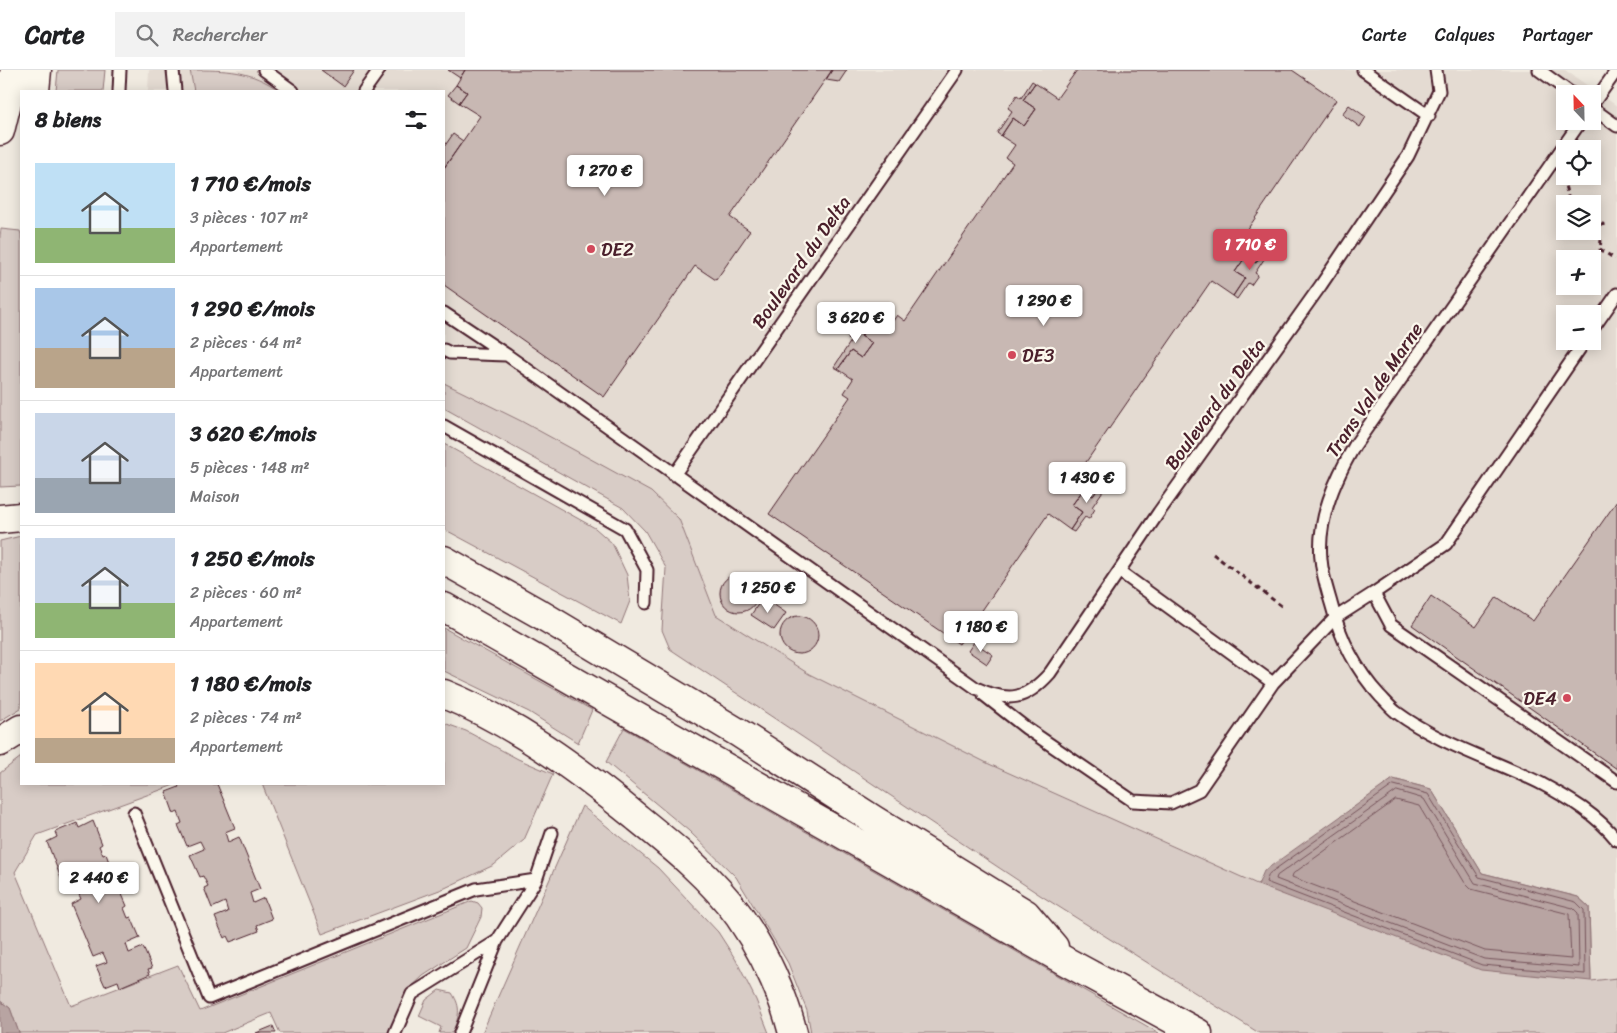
<!DOCTYPE html>
<html lang="fr">
<meta charset="utf-8">
<style>
body{margin:0;font-family:Sriracha,sans-serif;background:#f2f2f2;color:#202124;height:100vh;display:flex;flex-direction:column;font-size:19px;white-space:nowrap}
*{box-sizing:border-box;margin:0}
p{font-size:16px;color:#757577}
.icon{flex:none;width:28px;height:28px;fill:none;stroke:currentColor;stroke-width:2;stroke-linecap:round;stroke-linejoin:round}
.map{position:relative;flex:1;overflow:hidden}
.panel{position:absolute;left:20px;top:20px;width:425px;height:695px;display:flex;flex-direction:column;background:#fff;border-radius:0px;box-shadow:0 2px 12px #0003}
.panel>*{flex:none}
.needle{width:32px;rotate:338deg}
.fabs{position:absolute;left:1556px;top:15px;display:grid;gap:10px}
.fabs a{display:grid;place-items:center;width:45px;height:45px;border-radius:0px;background:#fff;box-shadow:0 2px 12px #0003;font-size:25px}
.price{position:absolute;translate:-50% -42px;padding:0 11px;border-radius:5px;background:#fff;color:#222;font-size:16px;line-height:32px;filter:drop-shadow(0 1px 2px #0008)}
.price::after{content:'';position:absolute;left:50%;top:30px;width:15px;height:11px;margin-left:-8px;background:inherit;clip-path:polygon(0 0,100% 0,50% 100%)}
.price.selected{background:#d1495b;color:#fff}
ul{padding:0;list-style:none}
li{display:flex;align-items:center;gap:15px;height:125px;padding:0 15px}
li+li{border-top:1px solid #e0e0e0}
li span{display:grid;place-items:center;flex:none;width:140px;height:100px;border-radius:0px;color:#555}
li>.icon{margin-inline-start:auto}
span .icon{width:60px;height:60px;fill:#fffc;stroke-width:1}
li b{font-size:21px}
h2{display:flex;justify-content:space-between;align-items:center;height:60px;padding:0 15px;font-size:21px}
header{display:flex;align-items:center;gap:30px;box-sizing:border-box;height:70px;padding:0 25px;background:#fff;border-bottom:1px solid #e0e0e0}
header strong{font-size:24px}
nav{display:flex;gap:28px;margin-inline-start:auto;font-size:18px}
.search{width:350px;height:45px;background:#f2f2f2;display:flex;align-items:center;gap:12px;box-sizing:border-box;padding:0 18px;border-radius:0px;color:#757577;font-size:19px}
.map>svg:first-child{display:block}
</style>
<header>
<strong>Carte</strong>
<div class="search"><svg class="icon" aria-label="search" viewBox="0 0 24 24"><circle cx="10" cy="10" r="6"/><path d="M15 15l6 6"/></svg>Rechercher</div>
<nav><a>Carte</a><a>Calques</a><a>Partager</a></nav>
</header>
<div class="map">
<svg width="1617" height="963" viewBox="0 0 1617 963">
<rect width="100%" height="100%" fill="#f0eae0"/>
<filter id="ink" filterUnits="userSpaceOnUse"><feTurbulence type="fractalNoise" baseFrequency=".02" numOctaves="2"/><feDisplacementMap in="SourceGraphic" scale="10" xChannelSelector="R" yChannelSelector="G"/><feConvolveMatrix kernelMatrix="1 2 1 2 8 2 1 2 1" color-interpolation-filters="sRGB"/></filter>
<g filter="url(#ink)">
<!-- built -->
<path fill="#e4dbd2" fill-rule="evenodd" d="M149,0H1565L1617,36V908L1591,911L1578,827L1482,803L1431,719L1393,709L1264,801L1258,815L989,694L809,604L768,580L716,545L679,449L521,351L444,313V21H148ZM1565,24H1592V51H1565ZM1565,79H1592V106H1565ZM1565,134H1592V161H1565ZM1565,189H1592V216H1565ZM1565,244H1592V271H1565Z"/>
<!-- green -->
<path fill="#d8ccc6" stroke="#917678" d="M58,0H105L103,21H56Z
M190,0C228,0 250,0 280,21H194Z
M1,159L20,161L21,165V416L0,417V166Z
M444,313L521,351L651,422L679,449L716,545L809,604L989,694L1257,814L1393,709L1431,719L1482,803L1578,827L1589,837L1591,911L1617,908V963H1259L1040,825L670,579L662,560L666,498L645,461L623,438L444,338Z
M444,374L595,458L612,473L627,505L630,531L621,554L444,459Z
M21,466V638L0,651V471Z
M444,558L592,640L578,673L529,642L444,601Z
M444,653L466,661L518,689L553,704L524,770L494,795L445,818L322,864L262,714H444Z
M624,658L1159,963H811L807,941L788,893L736,807L689,761L606,692Z
M21,687V714H177L37,765L15,802L71,936L178,895L200,941L472,831L478,833L482,838L481,847L466,878L423,906L406,922L389,963H280L271,943L222,963H19L10,938L0,931V703Z
M582,736L658,798L718,862L736,890L756,930L769,963H482Z
M439,920L452,923C462,938 459,947 452,963H439L441,957L419,946L426,930Z"/>
<!-- water -->
<path fill="#b8a4a2" stroke="#8c6f72" d="M1393,709L1431,719L1482,803L1578,827L1589,837L1591,911L1481,900L1258,815L1264,801Z
M0,931L10,938L19,963H0Z"/>
<g fill="none" stroke-linecap="round" stroke-linejoin="round">
<!-- shore -->
<path stroke="#76545b" stroke-width="1" d="M1394,715L1428,724L1479,807L1576,832L1584,840L1585,904L1482,895L1266,812L1269,804Z
M1397,721L1424,729L1475,813L1573,838L1578,843L1579,897L1484,889L1276,809L1277,806Z
M1396,730L1419,736L1465,813L1471,819L1569,844L1571,889L1485,881L1292,807L1293,804Z"/>
</g>
<!-- building -->
<path fill="#c8b8b3" stroke="#4a1f2b" d="M321,0H354L343,16Z
M448,0H465L460,8Z
M465,0H832L730,147L750,161L716,210L695,196L604,327L444,215V98L480,46L459,33L467,22L456,15Z
M832,0H847L839,12L826,10Z
M1077,0H1292L1336,30L1247,160L1268,175L1256,193L1246,186L1235,202L1245,208L1233,226L1211,211L1084,395L1105,409L1093,426L1083,420L1072,435L1082,442L1070,460L1048,444L959,574L769,444L850,327L844,323L853,309L838,299L851,281L861,288L872,273L861,266L873,248L888,258L897,245L905,251L1013,93L1006,88L1015,75L1001,66L1013,48L1024,56L1036,39L1023,30L1035,13L1057,28Z
M1032,11L1035,13L1023,30L1036,39L1024,56L1013,48L1001,66L997,63L1012,41L1008,38L1017,25L1021,28Z
M456,15L467,22L459,33L448,25Z
M1349,35L1366,47L1360,57L1342,44Z
M453,64L463,71L444,98V77Z
M1268,175L1272,177L1255,203L1258,205L1251,215L1248,213L1237,229L1233,226L1245,208L1235,202L1246,186L1256,193Z
M869,246L873,248L861,266L872,273L861,288L851,281L838,299L834,297L851,271L848,269L854,260L858,262Z
M1105,409L1109,412L1092,437L1095,439L1089,449L1085,447L1074,462L1070,460L1082,442L1072,435L1083,420L1093,426Z
M1617,431V699L1412,555L1431,526L1476,557L1497,527L1533,551Z
M720 523a19 19 0 1 1 38 0a19 19 0 1 1-38 0Z
M763,527L786,543L774,560L751,545Z
M780 565a19 19 0 1 1 38 0a19 19 0 1 1-38 0Z
M974,572L993,585L987,594L968,581Z
M177,714H217L235,758L225,762L228,772L239,767L260,819L250,823L253,833L264,828L272,849L257,855L259,861L230,872L227,866L224,868L215,847L228,842L225,832L212,838L204,818L208,816L203,806L200,807L190,785L204,779L200,771L187,776L178,755L182,753L178,742L174,744L166,722L179,717Z
M93,751L102,774L99,776L103,785L106,784L114,806L101,812L105,820L118,815L127,836L124,838L128,848L131,847L140,868L126,874L129,883L143,877L152,898L148,899L150,904L120,917L118,911L105,916L96,896L107,892L103,883L93,887L71,834L81,829L77,820L67,824L47,772L57,767L55,762L77,753L79,758Z
M273,956L276,963H256Z"/>
<g fill="none" stroke-linecap="round" stroke-linejoin="round">
<defs>
<path id="lane" d="M173,0L175,21
M264,0L293,21
M1363,0L1429,46
M1539,0L1572,24
M119,21L120,0
M364,21L379,0
M1592,38L1617,56
M1581,51L1355,375C1335,409 1317,449 1321,489C1322,504 1327,519 1331,533C1340,568 1355,599 1380,626C1385,631 1390,637 1396,642C1439,674 1494,690 1542,714C1570,729 1597,745 1617,770
M444,243L507,285L976,618C1009,633 1026,630 1050,603L1159,442L1321,215L1408,86L1439,21L1436,0
M1592,260L1617,224
M444,280L450,283L506,285
M444,356L625,459L647,500L646,533
M674,405L957,0
M1119,501L1273,613
M1374,523L1391,555L1617,712
M984,625L1026,658L1133,731L1171,733L1199,720L1273,613L1335,548L1374,523L1446,474L1585,271
M134,743L209,928L476,819L536,810
M395,963L412,924L497,871
M460,963L497,871L536,810L552,763"/>
<path id="highway" d="M35,21L37,0
M0,61L15,0
M0,449L21,447
M444,490L540,544L739,663L874,750L1026,844L1054,877
M444,537L1067,892L1198,963
M444,624C515,653 576,698 635,746C672,776 711,807 739,846C764,882 782,921 793,963
M0,672L21,659"/>
</defs>
<!-- lane casing -->
<use href="#lane" stroke="#4a1f2b" stroke-width="15"/>
<!-- highway casing -->
<use href="#highway" stroke="#4a1f2b" stroke-width="31"/>
<!-- path -->
<path stroke="#4a1f2b" stroke-width="3" stroke-dasharray="5 4" stroke-linecap="butt" d="M1563,108L1570,134
M1592,155L1595,154H1603V156
M1601,170L1600,179L1615,189
M1213,484L1284,538"/>
<!-- lane -->
<use href="#lane" stroke="#fbf7ec" stroke-width="11"/>
<!-- highway -->
<use href="#highway" stroke="#fbf7ec" stroke-width="28"/>
<defs>
<path id="lane-bridge" d="M1592,35L1617,0"/>
</defs>
<!-- lane-bridge casing -->
<use href="#lane-bridge" stroke="#4a1f2b" stroke-width="15" stroke-linecap="butt"/>
<!-- lane-bridge -->
<use href="#lane-bridge" stroke="#fbf7ec" stroke-width="11"/>
</g>
</g>
<!-- markers -->
<g fill="#d1495b" stroke="#fbf7ec" stroke-width="2">
<circle cx="591" cy="179" r="5"/>
<circle cx="1012" cy="285" r="5"/>
<circle cx="1567" cy="628" r="5"/>
</g>
<g text-anchor="middle" dominant-baseline="central" stroke-width="4.5" stroke-linejoin="round" paint-order="stroke">
<!-- poi labels -->
<g font-size="19" fill="#4a1f2b" stroke="#fbf7ec" text-anchor="start">
<text x="601" y="179">DE2</text>
<text x="1022" y="285">DE3</text>
<text x="1557" y="628" text-anchor="end">DE4</text>
</g>
<!-- street labels -->
<g font-size="19" fill="#4a1f2b" stroke="#fbf7ec">
<text transform="translate(801 192) rotate(-55)">Boulevard du Delta</text>
<text transform="translate(1374 320) rotate(-56)">Trans Val de Marne</text>
<text transform="translate(1215 334) rotate(-54)">Boulevard du Delta</text>
</g>
</g>
</svg>
<div class="fabs">
<a><svg class="needle" viewBox="-14 -14 28 28"><path d="M0-13l5 13h-10z" fill="#e53935"/><path d="M0 13l5-13h-10z" fill="#757577"/></svg></a>
<a><svg class="icon" aria-label="locate" viewBox="0 0 24 24"><circle cx="12" cy="12" r="6"/><path d="M12 2v4M12 18v4M2 12h4M18 12h4"/></svg></a>
<a><svg class="icon" aria-label="layers" viewBox="0 0 24 24"><path d="M12 4l9 5-9 5-9-5zM3 14l9 5 9-5"/></svg></a>
<a>+</a>
<a>−</a>
</div>
<b class="price" style="left:605px;top:127px">1 270 €</b>
<b class="price selected" style="left:1250px;top:201px">1 710 €</b>
<b class="price" style="left:1044px;top:257px">1 290 €</b>
<b class="price" style="left:856px;top:274px">3 620 €</b>
<b class="price" style="left:1087px;top:434px">1 430 €</b>
<b class="price" style="left:768px;top:544px">1 250 €</b>
<b class="price" style="left:981px;top:583px">1 180 €</b>
<b class="price" style="left:99px;top:834px">2 440 €</b>
<section class="panel">
<h2>8 biens<svg class="icon" aria-label="filters" viewBox="0 0 24 24"><path d="M4 7h16M4 17h16"/><circle cx="9" cy="7" r="2"/><circle cx="15" cy="17" r="2"/></svg></h2>
<ul>
<li><span style="background:linear-gradient(#bfe0f5 65%,#8fb573 0)"><svg class="icon" aria-label="home" viewBox="0 0 24 24"><path d="M3 11l9-7 9 7M6 9v11h12V9"/></svg></span><div><b>1 710 €/mois</b><p>3 pièces · 107 m²</p><p>Appartement</p></div></li>
<li><span style="background:linear-gradient(#a9c7e8 60%,#b9a48a 0)"><svg class="icon" aria-label="home" viewBox="0 0 24 24"><path d="M3 11l9-7 9 7M6 9v11h12V9"/></svg></span><div><b>1 290 €/mois</b><p>2 pièces · 64 m²</p><p>Appartement</p></div></li>
<li><span style="background:linear-gradient(#c9d6e8 65%,#9aa5b1 0)"><svg class="icon" aria-label="home" viewBox="0 0 24 24"><path d="M3 11l9-7 9 7M6 9v11h12V9"/></svg></span><div><b>3 620 €/mois</b><p>5 pièces · 148 m²</p><p>Maison</p></div></li>
<li><span style="background:linear-gradient(#c9d6e8 65%,#8fb573 0)"><svg class="icon" aria-label="home" viewBox="0 0 24 24"><path d="M3 11l9-7 9 7M6 9v11h12V9"/></svg></span><div><b>1 250 €/mois</b><p>2 pièces · 60 m²</p><p>Appartement</p></div></li>
<li><span style="background:linear-gradient(#ffd9b3 75%,#b9a48a 0)"><svg class="icon" aria-label="home" viewBox="0 0 24 24"><path d="M3 11l9-7 9 7M6 9v11h12V9"/></svg></span><div><b>1 180 €/mois</b><p>2 pièces · 74 m²</p><p>Appartement</p></div></li>
</ul>
</section>
</div>
